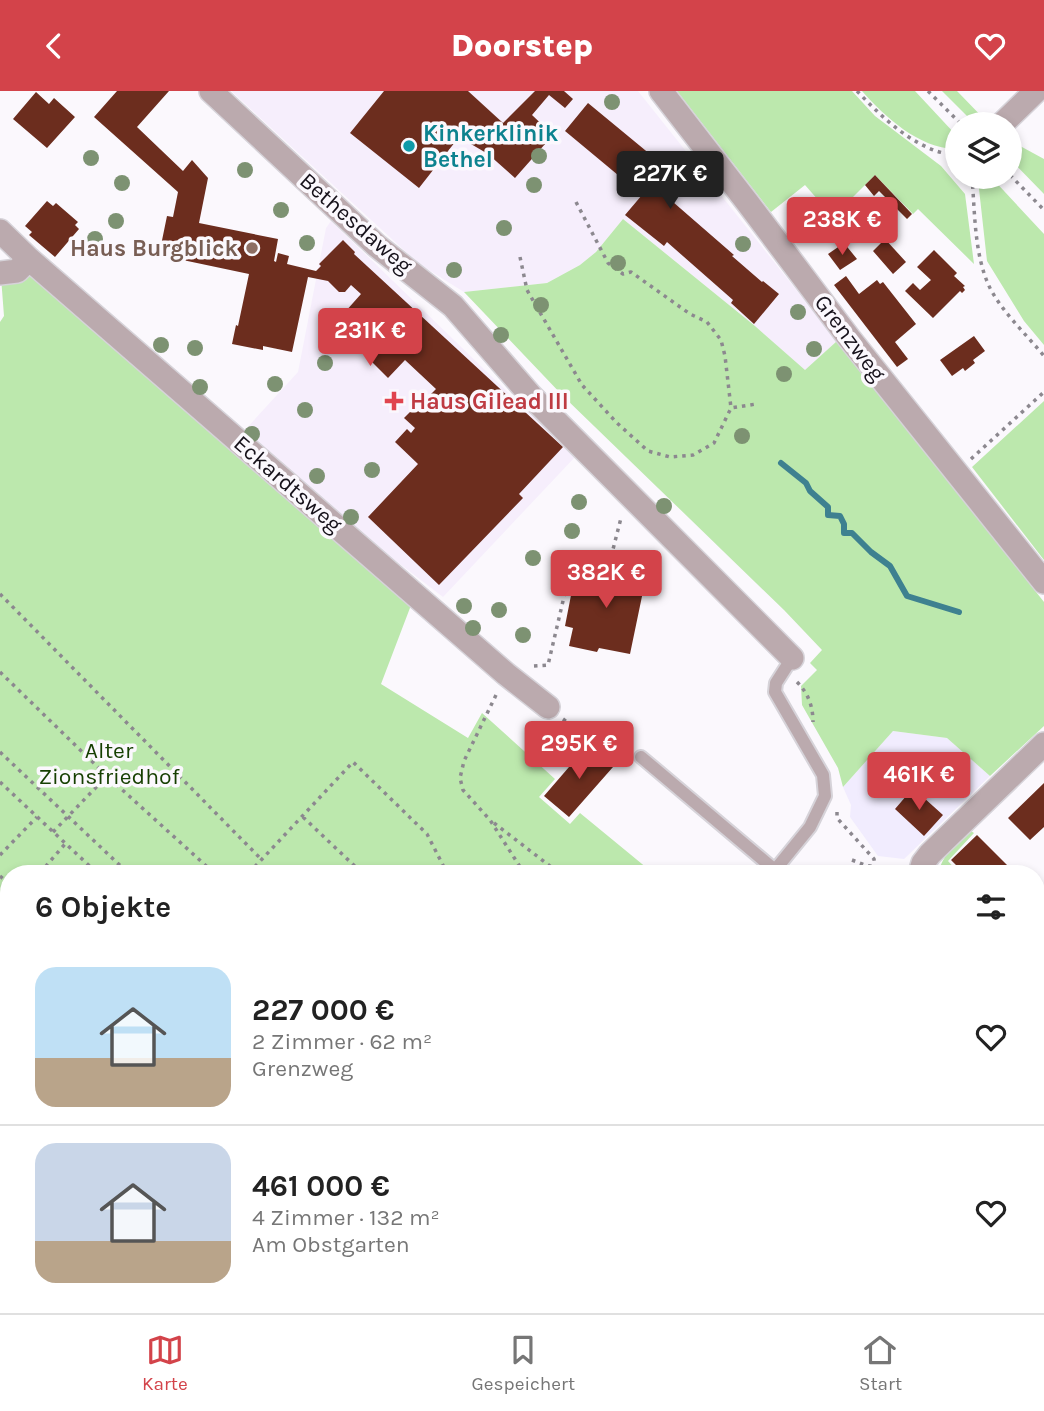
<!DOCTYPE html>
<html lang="de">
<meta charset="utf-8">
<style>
body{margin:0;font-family:Karla,sans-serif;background:#f6f6f6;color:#222;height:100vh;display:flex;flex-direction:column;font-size:26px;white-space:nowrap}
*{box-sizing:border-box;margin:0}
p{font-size:23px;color:#767676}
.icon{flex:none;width:38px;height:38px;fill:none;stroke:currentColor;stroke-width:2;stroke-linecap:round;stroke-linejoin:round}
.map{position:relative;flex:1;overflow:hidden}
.drawer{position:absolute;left:0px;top:774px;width:1045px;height:450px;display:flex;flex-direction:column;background:#fff;border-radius:28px 28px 0 0;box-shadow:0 4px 10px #0003}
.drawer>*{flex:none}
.fabs{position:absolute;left:945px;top:21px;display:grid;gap:14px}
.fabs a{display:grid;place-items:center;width:77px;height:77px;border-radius:50%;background:#fff;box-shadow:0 4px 10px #0003;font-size:35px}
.price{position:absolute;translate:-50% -60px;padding:0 16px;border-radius:7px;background:#d3434a;color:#fff;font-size:23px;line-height:46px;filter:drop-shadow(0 2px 4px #0008)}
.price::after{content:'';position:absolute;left:50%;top:42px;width:21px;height:16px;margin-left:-10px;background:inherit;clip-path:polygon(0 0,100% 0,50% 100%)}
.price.on{background:#222;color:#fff}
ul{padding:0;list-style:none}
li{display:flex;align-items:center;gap:21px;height:175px;padding:0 35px}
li+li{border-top:2px solid #e0e0e0}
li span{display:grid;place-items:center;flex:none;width:196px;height:140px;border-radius:21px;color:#555}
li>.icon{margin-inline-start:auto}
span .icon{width:84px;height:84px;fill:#fffc;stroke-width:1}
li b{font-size:30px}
h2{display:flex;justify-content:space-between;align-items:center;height:84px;padding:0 35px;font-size:30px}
header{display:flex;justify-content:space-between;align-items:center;height:91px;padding:0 35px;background:#d3434a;color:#fff;font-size:32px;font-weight:800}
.menu{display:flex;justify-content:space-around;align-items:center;height:98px;border-top:2px solid #e0e0e0;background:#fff;font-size:19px;color:#767676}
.menu a{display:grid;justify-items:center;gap:4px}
.menu .on{color:#d3434a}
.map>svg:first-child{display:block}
</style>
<header><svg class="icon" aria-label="back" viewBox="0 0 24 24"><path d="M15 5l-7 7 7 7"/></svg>Doorstep<svg class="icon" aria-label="heart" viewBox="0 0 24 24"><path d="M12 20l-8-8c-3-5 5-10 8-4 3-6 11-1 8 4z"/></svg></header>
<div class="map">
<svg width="1044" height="1222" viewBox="0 0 1044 1222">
<rect width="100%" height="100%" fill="#fbf8fd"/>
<!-- built -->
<path fill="#f6eefc" d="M231,0H638L837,250L805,280L755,235L623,128L596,161L580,174L547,192L464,201L419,173Z
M331,130L575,366L443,506L392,467L244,340L298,281L326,137Z"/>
<!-- education -->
<path fill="#f1ecfe" d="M893,640L947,647L990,685L904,768L878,765L850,726L851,714L843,696Z"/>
<!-- green -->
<path fill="#bce8ad" d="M677,0H852L875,25L941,75L965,103L974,173L918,118L913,123L875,84L833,126L805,94L771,121Z
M862,0H915L956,44L957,57L955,58C919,57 885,26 862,0Z
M942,0H957L989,33H975Z
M1013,51L1044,68V103L1010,68Z
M982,86H991L1044,143V254L1024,230L987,170L978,89Z
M623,128L755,235L805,279L837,250L1044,511V635L990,685L947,647L893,640L843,696L838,677L802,614L801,595L817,579L810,572L822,559L784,519L563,305L464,201L547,192L580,174L596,161Z
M28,172L413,509L381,593L468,647L482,622L555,688L539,706L570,733L580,722L653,782H9V852L0,845V231L4,225L1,186Z
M1044,310V469L972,376Z
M971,740L974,742L948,770L959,782H939C941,764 958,752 971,740Z
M711,1214L712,1222H407L399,1215Z"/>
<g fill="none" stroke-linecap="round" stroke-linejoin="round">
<!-- stream -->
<path stroke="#3e8190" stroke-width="6" d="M781,372L806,392L810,400L828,416V424L840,425L844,433V442H852L871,461L890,475L907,505L959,521"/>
</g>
<!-- building -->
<path fill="#6c2d1e" d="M117,0H169L137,36L183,80L192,69L208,87L199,132L278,148L274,170L276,171L278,162L289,165L287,173L316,180L321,175L319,173L343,149L355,161L354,163L563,356L519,403L523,407L439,494L368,426L418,373L395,351L407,338L411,342L415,337L404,327L422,309L424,310L436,298L405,269L388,287L370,269L386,252L364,231L360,235L345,221L361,203L351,194L345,201H339L328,190L308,186L292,261L263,255V259L232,253L236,234L238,235L249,183L159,164L167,125L173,126L178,101L94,26Z
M384,0H468L503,32L535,0H564L573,8L565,17L549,4L532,24L553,44L515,87L488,63L459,46L419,97L350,42Z
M36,1L49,13L54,7L75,26L47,57L13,28Z
M588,12L674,83L684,71L698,81L673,111L734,164L732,165L762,191L763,190L779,203L754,233L731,212L733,209L667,151L664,155L625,124L642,104L565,40Z
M875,84L912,123L907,128L879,100L874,105L865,94Z
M47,110L53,115L56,112L78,131L75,134L79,138L55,166L29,144L32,141L25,135Z
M885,148L906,171L893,183L873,160Z
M844,152L857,168L840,179L828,163Z
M934,159L957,182L954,185L965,195L963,196L965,199L962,202L960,200L933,227L905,200L913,192L920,199L931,189L917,176Z
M846,185L859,203L877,189L880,193L883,191L916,233L895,251L908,268L897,276L834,194Z
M974,245L985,260L973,269L975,272L965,280L963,277L952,285L940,269Z
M613,472L629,475L627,482L646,486L630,563L599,557L597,561L569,555L573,537L565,535L573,494L584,496L589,474L611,479Z
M588,654L613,676L569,726L544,705Z
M1044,692V736L1030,749L1008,727Z
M913,697L943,724L924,745L895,718Z
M977,744L1015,782H964L951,769Z
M1036,799L1044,807V846L1038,853L1036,851Z
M9,959V1034L0,1043V968Z
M1036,971L1044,975V1014L1036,1009Z
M0,1051L9,1059V1127L6,1130L0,1124Z
M1036,1077L1044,1083V1121L1036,1114Z
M0,1167L9,1176V1214H27L28,1216L22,1222H0Z
M1042,1202H1044V1222H1024L1030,1214H1036V1208Z
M320,1214H324L332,1222H313Z
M717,1214H760V1222H717Z
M880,1214H948L950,1222H855Z"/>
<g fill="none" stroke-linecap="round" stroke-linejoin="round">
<defs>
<path id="lane" d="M641,666L775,779
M779,782L775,779L810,736L825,705L823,684L775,601L776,592L792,567
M778,1222V1214
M822,1222L828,1214"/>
<path id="street" d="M211,0L377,155L453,215L531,305L792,567
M661,0L747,111L849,247L1044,491
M1002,33L1036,0
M0,140L29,168L506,583L548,616
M0,182L17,180L29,168
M920,782L923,772L930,763L1044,653
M0,862L9,869
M1036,905L1044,912
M379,1214L386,1222"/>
</defs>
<!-- lane casing -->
<use href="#lane" stroke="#d6d3d9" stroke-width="16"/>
<!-- street casing -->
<use href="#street" stroke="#d6d3d9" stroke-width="26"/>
<!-- path -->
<path stroke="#8c888f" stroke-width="3.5" stroke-dasharray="3.5 5" stroke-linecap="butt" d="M857,0C880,24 904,48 936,60C942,62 950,63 957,64
M928,0L961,33
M1010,84L1044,119
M972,86C975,122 974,164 990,197C1003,222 1026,243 1044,265
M576,111L608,172L623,183L631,181L690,223L707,231L721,249L725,265L731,317
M520,166L527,199L582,294L617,332L648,360L670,366L693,364L714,352L731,317L756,313
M971,368L1044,301
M609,474L621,427
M0,503L262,769
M534,575L548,574L567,493L584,469
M0,581L107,685L214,782
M797,591C808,602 813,615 813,631
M496,604L464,670L460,687L463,699L490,729L524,782
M563,628L589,647L622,653L627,657
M0,661L128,782
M0,691L97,782
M837,721V727L874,768L875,776
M303,726L362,782
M494,732L559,782
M53,741L107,685
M0,764L37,726
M852,769L865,774L900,781
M40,782L65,753
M249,782L353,671L427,743L447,782
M870,782L875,776
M0,785L9,793
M2,958L9,953
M1036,1166L1044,1172
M125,1214L128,1222"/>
<!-- lane -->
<use href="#lane" stroke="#bbaaae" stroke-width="12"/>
<!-- street -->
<use href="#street" stroke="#bbaaae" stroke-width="23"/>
</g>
<!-- trees -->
<g fill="#7d9272">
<circle cx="612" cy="11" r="8"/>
<circle cx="539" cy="65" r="8"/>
<circle cx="91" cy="67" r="8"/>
<circle cx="245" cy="79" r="8"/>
<circle cx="122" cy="92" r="8"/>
<circle cx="534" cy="94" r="8"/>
<circle cx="281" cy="119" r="8"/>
<circle cx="116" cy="130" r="8"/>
<circle cx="504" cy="137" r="8"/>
<circle cx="95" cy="148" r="8"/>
<circle cx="307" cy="152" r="8"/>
<circle cx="743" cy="153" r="8"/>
<circle cx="618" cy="172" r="8"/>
<circle cx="454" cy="179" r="8"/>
<circle cx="541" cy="214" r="8"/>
<circle cx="798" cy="221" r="8"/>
<circle cx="501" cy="244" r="8"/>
<circle cx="161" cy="254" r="8"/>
<circle cx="195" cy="257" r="8"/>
<circle cx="814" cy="258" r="8"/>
<circle cx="325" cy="272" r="8"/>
<circle cx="784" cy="283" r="8"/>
<circle cx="275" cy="293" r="8"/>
<circle cx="200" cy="296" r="8"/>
<circle cx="305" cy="319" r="8"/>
<circle cx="252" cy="343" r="8"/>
<circle cx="742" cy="345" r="8"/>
<circle cx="372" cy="379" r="8"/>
<circle cx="317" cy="385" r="8"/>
<circle cx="579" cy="411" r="8"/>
<circle cx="664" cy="415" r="8"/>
<circle cx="351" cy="426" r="8"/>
<circle cx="572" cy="440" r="8"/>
<circle cx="533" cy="467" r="8"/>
<circle cx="464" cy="515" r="8"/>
<circle cx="499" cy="519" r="8"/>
<circle cx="473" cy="537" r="8"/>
<circle cx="523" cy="544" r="8"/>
</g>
<!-- markers -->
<circle fill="#0f9aa8" stroke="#fbf8fd" stroke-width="2.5" cx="409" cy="55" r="7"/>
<circle fill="#8d6e63" stroke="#fbf8fd" stroke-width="2.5" cx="252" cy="157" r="7"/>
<path fill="#e0444e" stroke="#fbf8fd" stroke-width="2.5" d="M390.5 299.5h7v7h7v7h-7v7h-7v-7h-7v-7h7z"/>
<g text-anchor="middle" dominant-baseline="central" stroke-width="7" stroke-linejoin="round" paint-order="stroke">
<!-- culture labels -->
<g font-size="23" font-weight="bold" fill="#0d838f" stroke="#fbf8fd" text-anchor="start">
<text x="423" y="42">Kinkerklinik<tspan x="423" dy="26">Bethel</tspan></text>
</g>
<!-- street labels -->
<g font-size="23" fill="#16111a" stroke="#fbf8fd">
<text transform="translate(356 132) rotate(41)">Bethesdaweg</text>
<text transform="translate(850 247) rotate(53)">Grenzweg</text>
<text transform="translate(288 393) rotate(41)">Eckardtsweg</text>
</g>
<!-- education labels -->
<g font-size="23" font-weight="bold" fill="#785e54" stroke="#fbf8fd" text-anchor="end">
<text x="238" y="157">Haus Burgblick</text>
</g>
<!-- health labels -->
<g font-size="23" font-weight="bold" fill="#be3a42" stroke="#fbf8fd" text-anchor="start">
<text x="410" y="310">Haus Gilead III</text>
</g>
<!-- park labels -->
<g font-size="23" fill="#163f01" stroke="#fbf8fd">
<text x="109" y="659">Alter<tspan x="109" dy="26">Zionsfriedhof</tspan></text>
</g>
</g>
</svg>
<div class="fabs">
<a><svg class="icon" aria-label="layers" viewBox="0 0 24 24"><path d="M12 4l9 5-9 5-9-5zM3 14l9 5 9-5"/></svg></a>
</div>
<b class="price on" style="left:670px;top:120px">227K €</b>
<b class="price" style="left:842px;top:166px">238K €</b>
<b class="price" style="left:370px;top:277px">231K €</b>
<b class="price" style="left:606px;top:519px">382K €</b>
<b class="price" style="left:579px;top:690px">295K €</b>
<b class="price" style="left:919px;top:721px">461K €</b>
<section class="drawer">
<h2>6 Objekte<svg class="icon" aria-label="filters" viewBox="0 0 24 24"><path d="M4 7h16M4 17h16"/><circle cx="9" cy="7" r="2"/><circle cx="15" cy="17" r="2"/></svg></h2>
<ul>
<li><span style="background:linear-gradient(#bfe0f5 65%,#b9a48a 0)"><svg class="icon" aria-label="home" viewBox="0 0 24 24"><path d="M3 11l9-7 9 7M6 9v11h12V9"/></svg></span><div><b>227 000 €</b><p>2 Zimmer · 62 m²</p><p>Grenzweg</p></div><svg class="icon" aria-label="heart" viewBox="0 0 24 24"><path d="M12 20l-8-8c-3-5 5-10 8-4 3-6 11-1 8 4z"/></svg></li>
<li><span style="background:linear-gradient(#c9d6e8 70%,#b9a48a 0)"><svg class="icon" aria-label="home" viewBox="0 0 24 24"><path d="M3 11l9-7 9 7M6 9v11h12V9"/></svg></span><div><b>461 000 €</b><p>4 Zimmer · 132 m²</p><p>Am Obstgarten</p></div><svg class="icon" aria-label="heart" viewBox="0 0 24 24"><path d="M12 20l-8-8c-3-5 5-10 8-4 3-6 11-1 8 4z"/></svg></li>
</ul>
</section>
</div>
<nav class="menu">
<a class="on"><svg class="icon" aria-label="map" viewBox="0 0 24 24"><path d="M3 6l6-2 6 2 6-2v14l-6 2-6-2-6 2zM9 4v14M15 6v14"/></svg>Karte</a>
<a><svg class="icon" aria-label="saved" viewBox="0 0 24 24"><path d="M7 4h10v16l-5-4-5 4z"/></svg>Gespeichert</a>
<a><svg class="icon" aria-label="home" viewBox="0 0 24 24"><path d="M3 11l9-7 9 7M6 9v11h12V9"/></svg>Start</a>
</nav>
